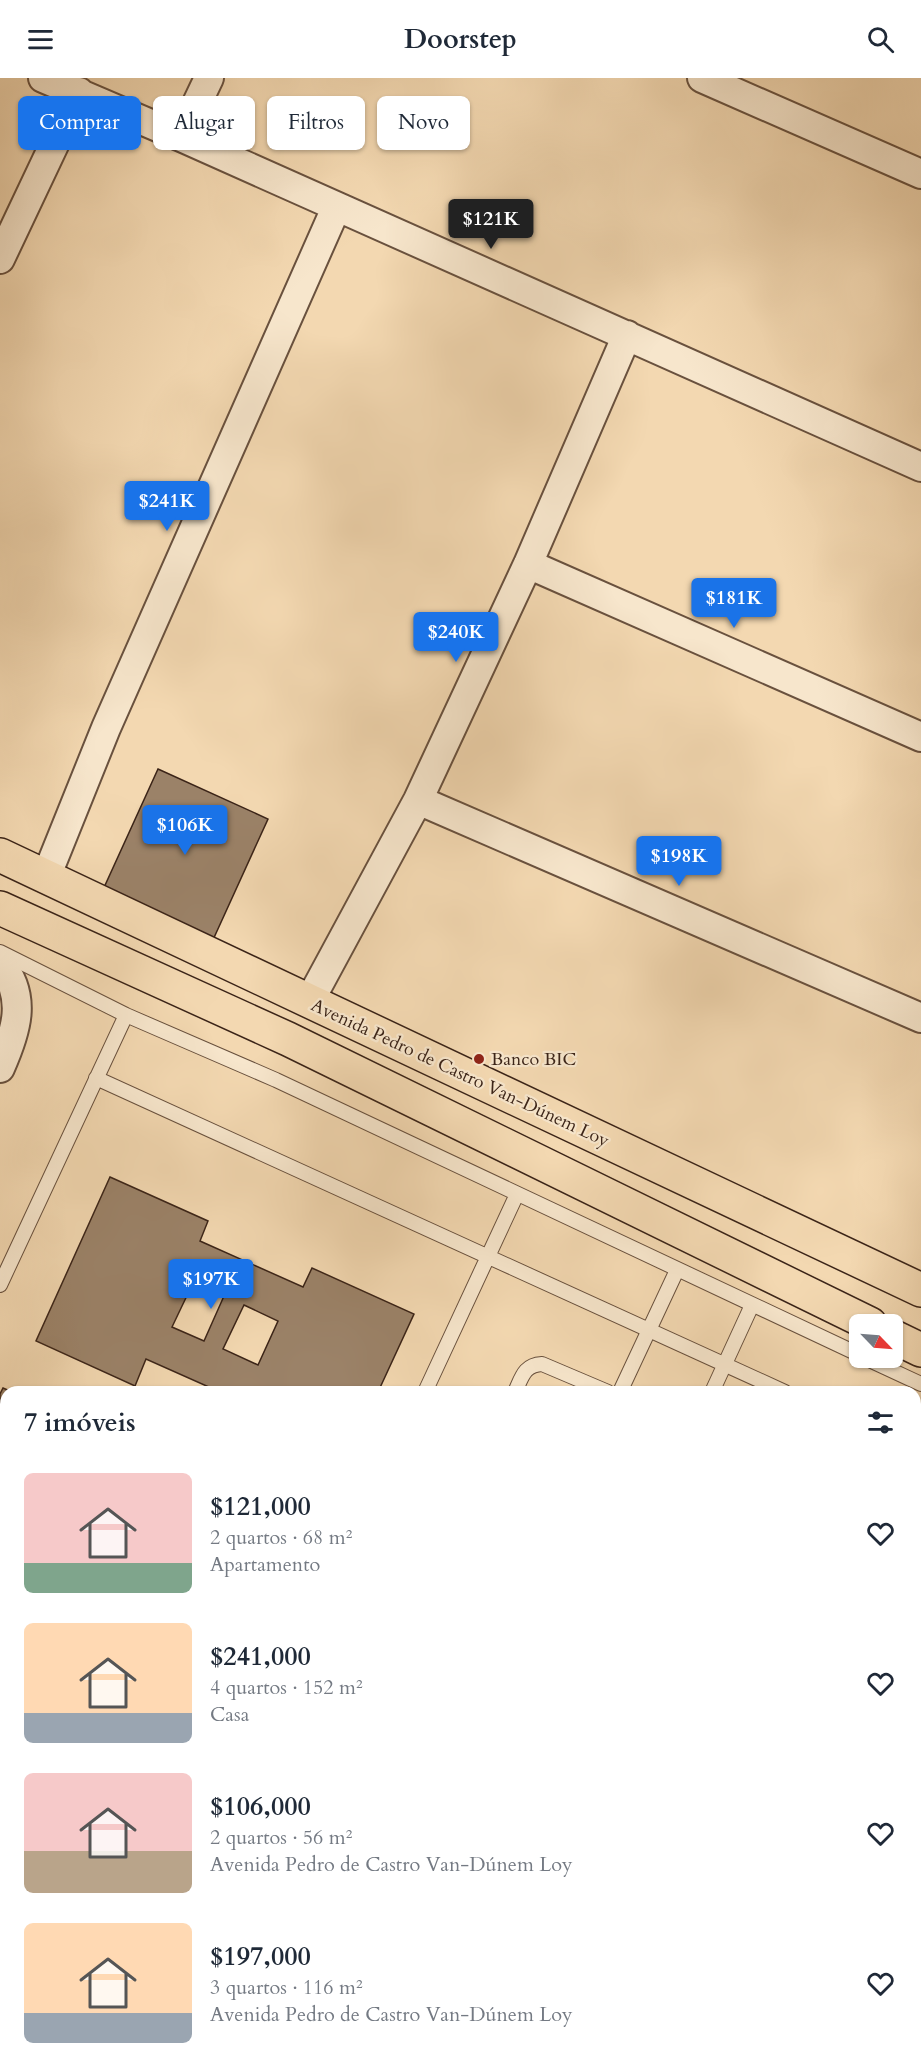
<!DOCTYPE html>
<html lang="pt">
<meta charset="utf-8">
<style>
body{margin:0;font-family:Cardo,serif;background:#f6f6f7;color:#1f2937;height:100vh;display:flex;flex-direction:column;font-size:22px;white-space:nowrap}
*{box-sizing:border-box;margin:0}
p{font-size:20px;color:#747a83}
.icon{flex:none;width:33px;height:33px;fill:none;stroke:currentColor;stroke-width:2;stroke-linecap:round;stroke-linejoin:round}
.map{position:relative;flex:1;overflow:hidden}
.drawer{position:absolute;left:0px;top:1308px;width:921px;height:684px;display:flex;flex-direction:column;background:#fff;border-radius:18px 18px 0 0;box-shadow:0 2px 4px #0004}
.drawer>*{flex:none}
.hud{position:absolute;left:18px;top:18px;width:600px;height:54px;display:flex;gap:12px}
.needle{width:39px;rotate:115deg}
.buttons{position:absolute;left:849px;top:1236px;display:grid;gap:12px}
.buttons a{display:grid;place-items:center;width:54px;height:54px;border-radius:9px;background:#fff;box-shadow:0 2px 4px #0004;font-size:30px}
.price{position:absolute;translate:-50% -51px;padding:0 14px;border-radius:6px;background:#1a73e8;color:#fff;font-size:20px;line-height:39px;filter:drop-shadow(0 2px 3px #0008)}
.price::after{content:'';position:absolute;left:50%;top:36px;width:18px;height:14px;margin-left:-9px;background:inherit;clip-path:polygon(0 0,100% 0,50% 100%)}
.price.active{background:#222;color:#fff}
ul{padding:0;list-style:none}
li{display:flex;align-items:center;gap:18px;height:150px;padding:0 24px}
li span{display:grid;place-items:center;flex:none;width:168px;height:120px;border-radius:9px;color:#555}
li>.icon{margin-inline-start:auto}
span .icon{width:72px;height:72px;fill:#fffc;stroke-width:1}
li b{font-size:26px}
h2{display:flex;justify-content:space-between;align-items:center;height:72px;padding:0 24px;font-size:26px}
.pill{padding:0 21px;border-radius:9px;background:#fff;box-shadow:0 2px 4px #0004;font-size:21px;line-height:54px}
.pill.active{background:#1a73e8;color:#fff}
header{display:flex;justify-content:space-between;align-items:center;height:78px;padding:0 24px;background:#fff;font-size:27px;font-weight:600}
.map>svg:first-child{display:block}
</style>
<header><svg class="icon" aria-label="menu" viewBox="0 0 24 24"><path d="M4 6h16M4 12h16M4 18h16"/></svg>Doorstep<svg class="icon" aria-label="search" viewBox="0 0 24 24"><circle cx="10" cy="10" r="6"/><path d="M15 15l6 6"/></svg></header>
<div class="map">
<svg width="921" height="1992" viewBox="0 0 921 1992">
<rect width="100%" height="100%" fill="#f3d8b1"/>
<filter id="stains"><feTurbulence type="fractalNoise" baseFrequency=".00333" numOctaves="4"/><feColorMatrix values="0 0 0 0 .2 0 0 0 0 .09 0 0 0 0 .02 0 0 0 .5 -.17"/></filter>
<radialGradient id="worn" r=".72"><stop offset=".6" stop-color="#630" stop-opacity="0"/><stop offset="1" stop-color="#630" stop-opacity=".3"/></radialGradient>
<!-- building -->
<path fill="#9b8268" stroke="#3b2418" stroke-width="1.5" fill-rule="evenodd" d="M158,691L268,741L212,864L102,814Z
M110,1099L208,1143L200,1163L303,1209L312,1190L414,1236L378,1314H220L146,1281L135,1308L36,1263ZM193,1205L224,1218L204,1263L172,1249ZM244,1227L278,1243L258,1287L223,1271Z
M3,1310L12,1314H6V1390L0,1387V1316Z
M0,1509L6,1512V1592L0,1589Z"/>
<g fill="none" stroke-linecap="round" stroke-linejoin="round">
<defs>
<path id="lane" d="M0,874L126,937L276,1002L860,1277
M96,1000L785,1314
M0,1207L126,937
M865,1280L921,1306
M425,1314L517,1116
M515,1314C522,1299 524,1287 542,1286L608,1314
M620,1314L677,1192
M712,1314L752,1227
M915,1373L921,1376
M915,1622L921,1609
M0,1738L6,1741
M915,1933L921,1935
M548,1986L561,1992
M405,1992L408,1986
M600,1992L603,1986
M750,1992L753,1986
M781,1992L784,1986"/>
<path id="street" d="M43,0L181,59L921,389
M702,0L921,96
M181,59L209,0
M0,181L79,14
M528,486L921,659
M418,722L921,940
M46,799L106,650L336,130
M0,885C28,919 16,954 0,990
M309,924L418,722L528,486L627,257
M0,1830L6,1833
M324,1986L337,1992
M205,1992L208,1986"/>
<path id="highway" d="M0,777L921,1212
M0,830L288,961L870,1246
M892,1258L921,1272"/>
</defs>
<!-- lane casing -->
<use href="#lane" stroke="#69513e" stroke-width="16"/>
<!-- street casing -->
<use href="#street" stroke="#69513e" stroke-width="32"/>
<!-- highway casing -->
<use href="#highway" stroke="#3b2418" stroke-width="36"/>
<!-- lane -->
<use href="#lane" stroke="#f7e6cc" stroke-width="14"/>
<!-- street -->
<use href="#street" stroke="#f7e6cc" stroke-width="28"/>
<!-- highway -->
<use href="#highway" stroke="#f3d8b1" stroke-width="33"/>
</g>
<!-- markers -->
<circle fill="#8f2418" stroke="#f7e6cc" stroke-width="2" cx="479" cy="981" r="6"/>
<g text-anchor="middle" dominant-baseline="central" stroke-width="4.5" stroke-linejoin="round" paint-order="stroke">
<!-- poi labels -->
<g font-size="18" fill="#3b2418" stroke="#f7e6cc" text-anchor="start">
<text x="491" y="981">Banco BIC</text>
</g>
<!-- street labels -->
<g font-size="18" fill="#3b2418" stroke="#f7e6cc">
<text transform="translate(460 995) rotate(25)">Avenida Pedro de Castro Van-Dúnem Loy</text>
</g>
</g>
<rect width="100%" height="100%" filter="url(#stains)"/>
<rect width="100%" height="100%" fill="url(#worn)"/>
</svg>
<div class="buttons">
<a><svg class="needle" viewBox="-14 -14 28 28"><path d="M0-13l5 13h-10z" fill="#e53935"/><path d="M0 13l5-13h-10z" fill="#747a83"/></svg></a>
</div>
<b class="price active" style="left:491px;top:172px">$121K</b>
<b class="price" style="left:167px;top:454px">$241K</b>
<b class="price" style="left:734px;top:551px">$181K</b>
<b class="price" style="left:456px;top:585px">$240K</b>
<b class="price" style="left:185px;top:778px">$106K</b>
<b class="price" style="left:679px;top:809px">$198K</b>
<b class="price" style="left:211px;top:1232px">$197K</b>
<div class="hud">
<a class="pill active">Comprar</a>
<a class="pill">Alugar</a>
<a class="pill">Filtros</a>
<a class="pill">Novo</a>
</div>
<section class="drawer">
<h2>7 imóveis<svg class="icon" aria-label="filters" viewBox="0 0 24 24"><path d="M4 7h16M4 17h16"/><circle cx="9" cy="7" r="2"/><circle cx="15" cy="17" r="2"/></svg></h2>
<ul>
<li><span style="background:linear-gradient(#f6c9c9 75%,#7fa58c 0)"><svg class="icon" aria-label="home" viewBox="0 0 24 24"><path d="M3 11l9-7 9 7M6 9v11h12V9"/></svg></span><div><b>$121,000</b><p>2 quartos · 68 m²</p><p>Apartamento</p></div><svg class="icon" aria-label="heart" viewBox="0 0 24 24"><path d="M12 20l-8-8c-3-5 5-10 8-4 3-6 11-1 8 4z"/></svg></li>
<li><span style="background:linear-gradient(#ffd9b3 75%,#9aa5b1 0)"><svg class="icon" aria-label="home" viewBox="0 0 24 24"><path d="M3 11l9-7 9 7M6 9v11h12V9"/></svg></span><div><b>$241,000</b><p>4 quartos · 152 m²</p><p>Casa</p></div><svg class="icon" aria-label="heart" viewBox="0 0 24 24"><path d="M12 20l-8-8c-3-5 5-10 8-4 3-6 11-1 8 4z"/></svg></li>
<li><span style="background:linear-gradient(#f6c9c9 65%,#b9a48a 0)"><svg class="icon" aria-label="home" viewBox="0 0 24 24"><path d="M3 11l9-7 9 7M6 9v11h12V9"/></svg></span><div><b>$106,000</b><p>2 quartos · 56 m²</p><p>Avenida Pedro de Castro Van-Dúnem Loy</p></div><svg class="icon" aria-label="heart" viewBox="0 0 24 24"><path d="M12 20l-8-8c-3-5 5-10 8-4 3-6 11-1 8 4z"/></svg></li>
<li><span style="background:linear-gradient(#ffd9b3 75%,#9aa5b1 0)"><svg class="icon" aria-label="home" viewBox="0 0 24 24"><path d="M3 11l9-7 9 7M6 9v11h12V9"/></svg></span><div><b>$197,000</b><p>3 quartos · 116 m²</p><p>Avenida Pedro de Castro Van-Dúnem Loy</p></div><svg class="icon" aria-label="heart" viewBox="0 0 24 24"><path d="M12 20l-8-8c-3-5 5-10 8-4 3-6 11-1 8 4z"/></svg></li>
</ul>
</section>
</div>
